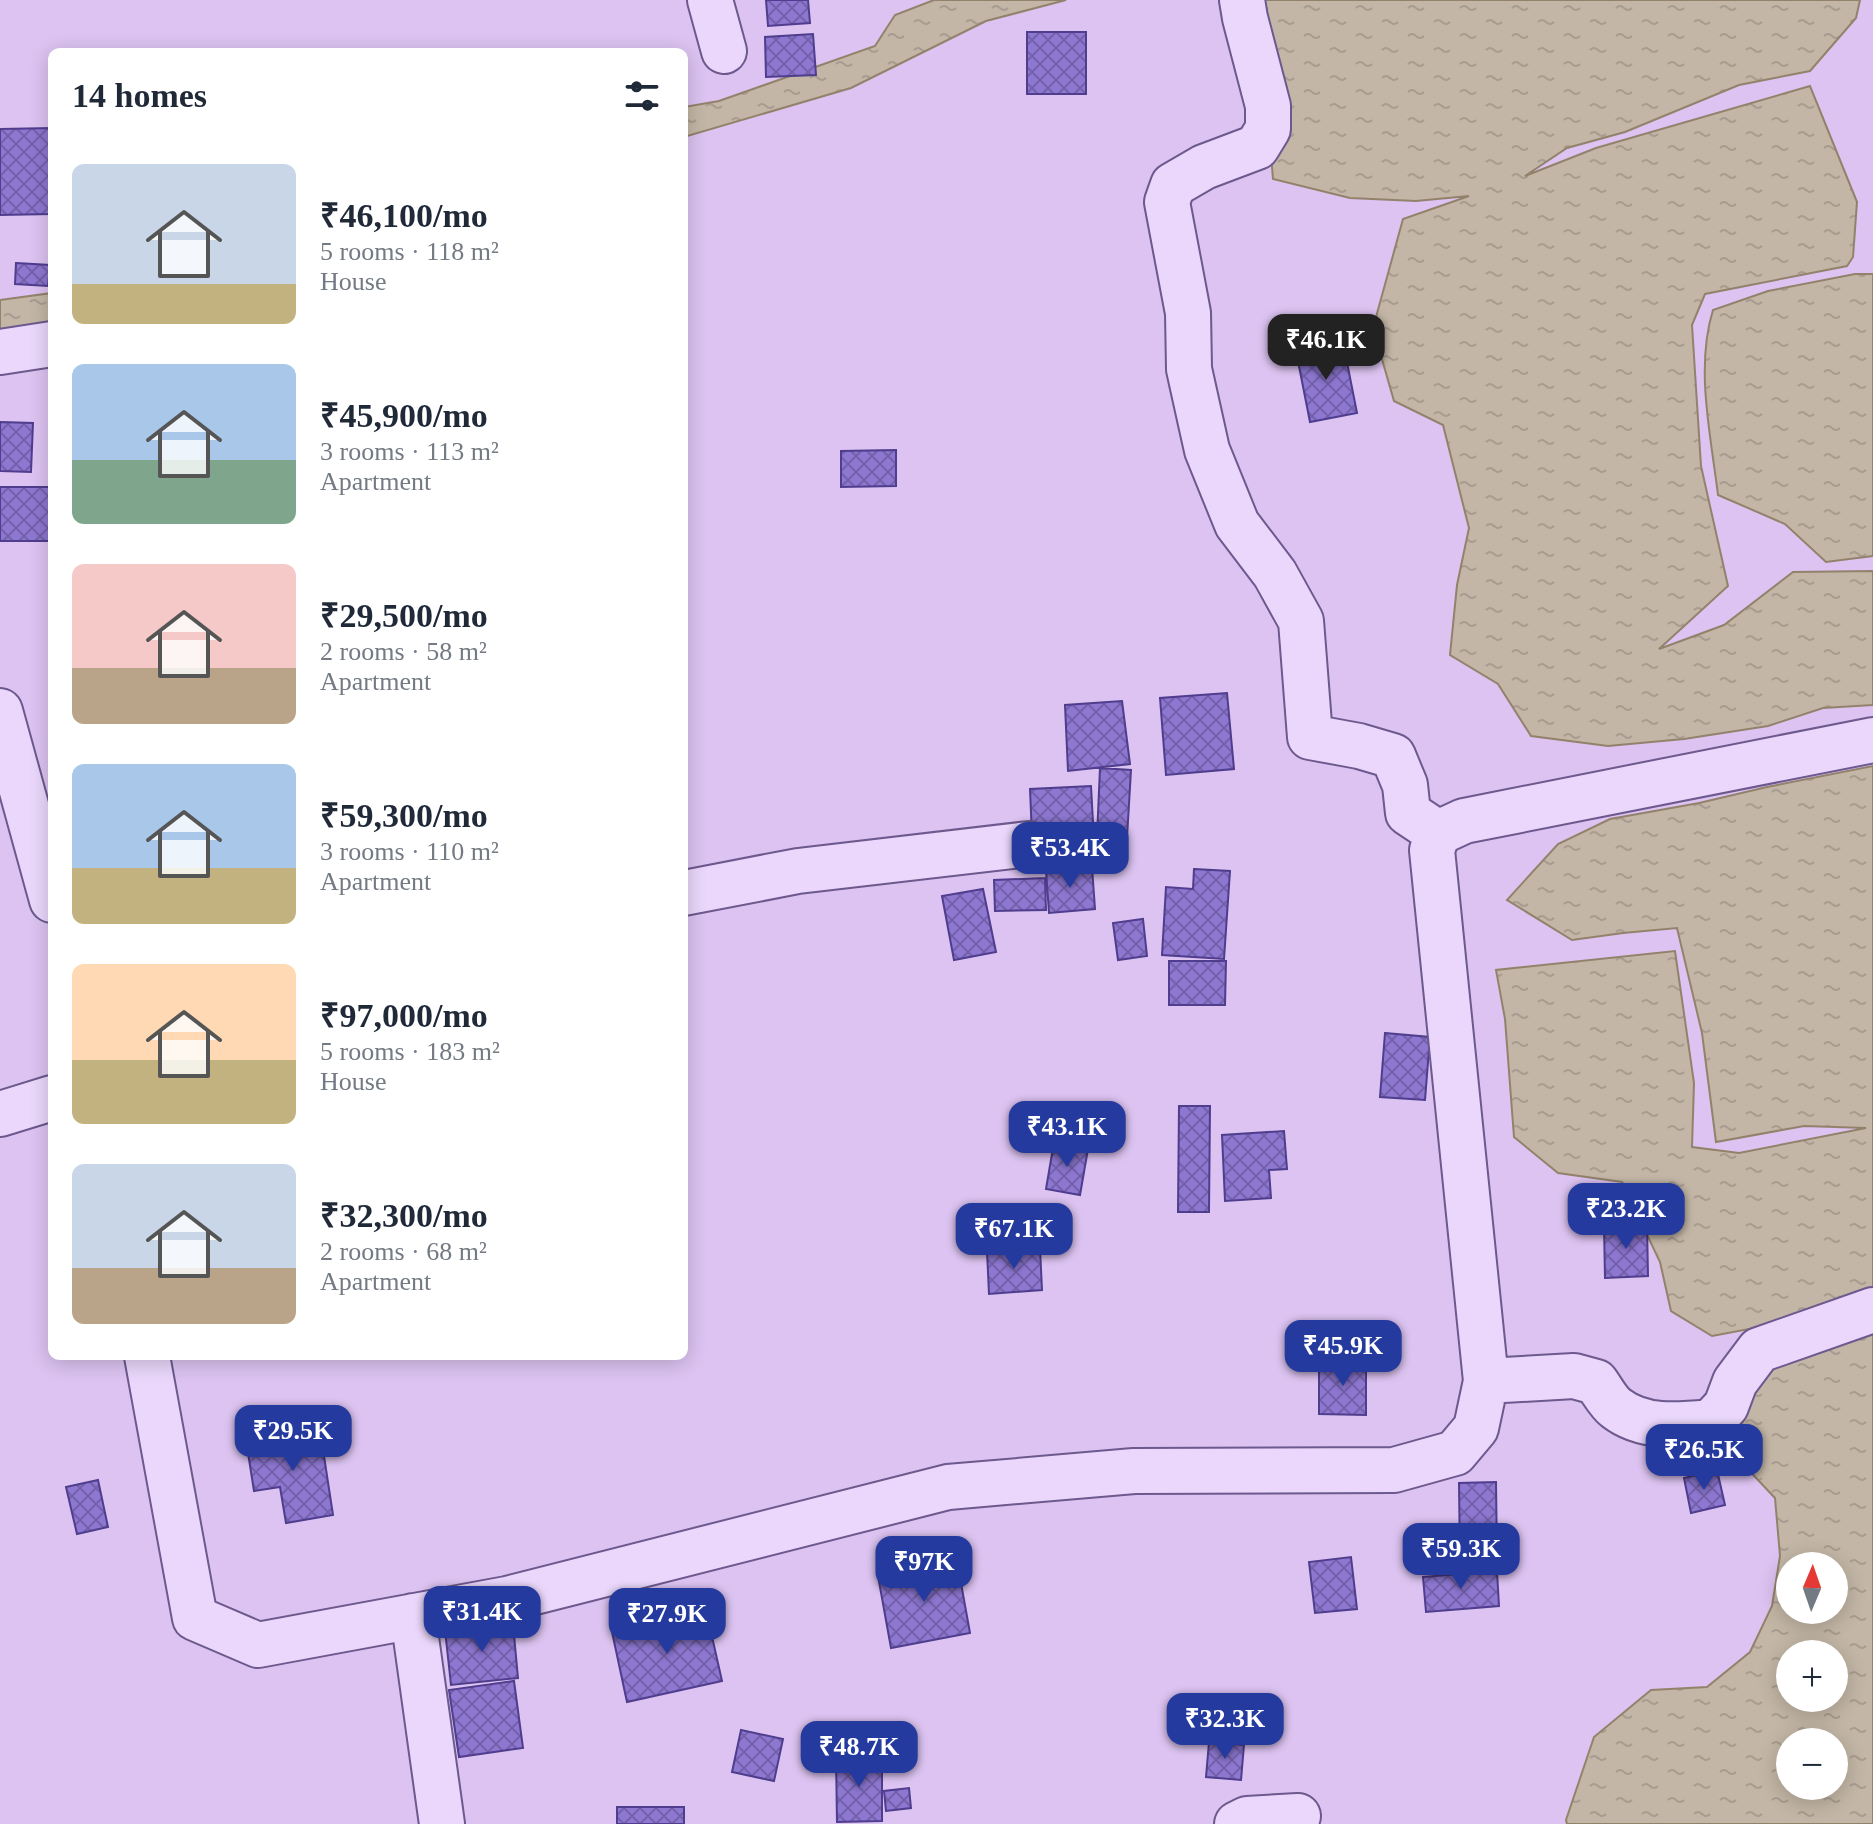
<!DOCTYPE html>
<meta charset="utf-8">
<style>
body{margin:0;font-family:"Times New Roman",serif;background:#f6f6f7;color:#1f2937;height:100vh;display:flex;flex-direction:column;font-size:30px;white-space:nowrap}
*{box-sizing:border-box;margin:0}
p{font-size:26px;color:#747a83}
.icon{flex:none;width:44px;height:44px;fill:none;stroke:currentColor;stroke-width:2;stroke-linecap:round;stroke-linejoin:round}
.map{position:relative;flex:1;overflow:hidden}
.drawer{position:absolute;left:48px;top:48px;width:640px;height:1312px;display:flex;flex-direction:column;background:#fff;border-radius:12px;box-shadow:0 4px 20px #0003}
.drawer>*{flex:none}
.needle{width:52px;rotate:2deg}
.fabs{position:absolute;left:1776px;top:1552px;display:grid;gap:16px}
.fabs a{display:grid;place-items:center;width:72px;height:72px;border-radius:50%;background:#fff;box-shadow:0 4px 20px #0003;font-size:40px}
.price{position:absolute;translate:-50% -68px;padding:0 18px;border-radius:16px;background:#253a9f;color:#fff;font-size:26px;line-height:52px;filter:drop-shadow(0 2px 4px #0008)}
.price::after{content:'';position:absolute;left:50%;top:48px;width:24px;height:18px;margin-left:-12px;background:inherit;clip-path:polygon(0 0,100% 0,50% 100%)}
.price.on{background:#222;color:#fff}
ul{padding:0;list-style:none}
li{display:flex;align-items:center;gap:24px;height:200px;padding:0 24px}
li span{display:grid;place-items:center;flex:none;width:224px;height:160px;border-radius:12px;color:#555}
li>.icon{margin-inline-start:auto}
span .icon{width:96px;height:96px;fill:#fffc;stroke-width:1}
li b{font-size:34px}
h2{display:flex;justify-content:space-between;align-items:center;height:96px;padding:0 24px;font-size:34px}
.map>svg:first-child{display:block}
</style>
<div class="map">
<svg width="1873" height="1824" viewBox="0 0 1873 1824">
<defs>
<pattern id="water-ripples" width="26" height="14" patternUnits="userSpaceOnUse" patternTransform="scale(2)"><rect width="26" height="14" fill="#c3b6a6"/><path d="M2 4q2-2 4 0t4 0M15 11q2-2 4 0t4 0" fill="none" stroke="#a89c90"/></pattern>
<pattern id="building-cross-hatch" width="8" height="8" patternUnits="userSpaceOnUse" patternTransform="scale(2)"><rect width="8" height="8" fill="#8d77d1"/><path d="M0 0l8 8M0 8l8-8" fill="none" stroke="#7361ab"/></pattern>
</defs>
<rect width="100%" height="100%" fill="#dcc3f1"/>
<!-- water -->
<path fill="url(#water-ripples)" stroke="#93826b" stroke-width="2" fill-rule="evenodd" d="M934,0H1066L986,21L851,88L684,137V107L719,101L875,46L895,15Z
M1250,0H1860L1856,18L1810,71L1739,85L1625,132L1567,148L1525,176L1596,148L1810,86L1857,202L1853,257L1847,266L1705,294L1692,325L1701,466L1728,586L1659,649L1724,625L1793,572L1873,571V705L1823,708L1768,726L1684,739L1608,746L1531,736L1498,684L1450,655L1457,585L1469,528L1443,425L1394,401L1373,328L1403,219L1469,196L1416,201L1350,198L1273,179L1268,118Z
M1855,274H1873V556L1826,562L1785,524L1718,495C1711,436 1695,368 1713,310L1768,291Z
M52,293V332L0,338V300Z
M1873,766V1291L1802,1319L1712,1336L1671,1311L1660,1262L1622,1182L1558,1173L1514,1137L1505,1019L1496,970L1675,951L1694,1083L1692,1147L1739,1153L1866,1128L1804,1126L1716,1142L1702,1033L1677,928L1623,933L1572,940L1507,900L1558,844L1610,819L1699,803L1767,787Z
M1873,1324V1824H1567L1566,1820L1594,1737L1651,1690L1707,1687L1750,1652L1772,1606L1780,1556L1775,1498L1741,1462L1737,1410L1778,1359ZM1790,1566H1834V1610H1790ZM1790,1654H1834V1698H1790ZM1790,1742H1834V1786H1790Z"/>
<!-- building -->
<path fill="url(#building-cross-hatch)" stroke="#4f3d8d" stroke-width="2" d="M766,0H808L810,23L768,26Z
M1027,32H1086V94H1027Z
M813,34L816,75L766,77L765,37Z
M52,128V214L0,215V129Z
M16,263L50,265L48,286L15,284Z
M1343,342L1357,413L1310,422L1296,351Z
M0,422L33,423L31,472L0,471Z
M896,450V486L841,487V451Z
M0,487H52V541H0Z
M1227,693L1234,769L1166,775L1160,698Z
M1122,701L1130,764L1068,771L1065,705Z
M1100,768L1131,770L1127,838L1097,837Z
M1091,786L1095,858L1033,860L1030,789Z
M1092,867L1095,909L1049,913L1046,870Z
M1194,869L1230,871L1224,959L1162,955L1166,887L1193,889Z
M1045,878L1046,910L995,911L994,880Z
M983,889L996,952L954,960L942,896Z
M1143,919L1147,956L1118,960L1113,923Z
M1169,961H1226L1225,1005H1169Z
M1385,1033L1430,1037L1425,1100L1380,1097Z
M1179,1106H1210L1209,1212H1178Z
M1284,1131L1287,1169L1269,1170L1271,1198L1225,1201L1222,1135Z
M1054,1142L1088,1149L1080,1195L1046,1189Z
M1647,1225L1648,1276L1605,1278L1604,1226Z
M1040,1248L1042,1290L989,1294L987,1251Z
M1319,1362H1366V1415L1319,1414Z
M320,1430L333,1515L286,1523L280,1487L254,1491L246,1440Z
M1717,1470L1725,1505L1691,1513L1684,1478Z
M98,1480L108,1527L77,1534L66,1487Z
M1496,1482L1497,1560L1460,1561L1459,1483Z
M1351,1557L1357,1609L1315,1613L1309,1562Z
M957,1561L970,1633L891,1648L878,1576Z
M1497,1571L1499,1606L1426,1612L1423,1577Z
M706,1610L722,1681L627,1702L612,1632Z
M513,1624L518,1678L451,1685L445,1630Z
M514,1681L523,1748L459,1757L449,1690Z
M741,1730L783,1739L774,1781L732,1772Z
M1209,1742L1244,1745L1241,1780L1206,1777Z
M882,1756V1821L837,1822L836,1757Z
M909,1788L911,1808L886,1811L884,1791Z
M617,1807H684V1824H617Z"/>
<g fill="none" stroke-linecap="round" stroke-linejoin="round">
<defs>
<path id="minor" d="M710,0L724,51
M1242,0L1245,18L1268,106V129L1257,147L1204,167L1173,185L1167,202L1188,313L1189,369L1207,450L1237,524L1275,574L1301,621L1310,737L1359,746L1393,756L1405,785L1408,813L1438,833
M0,352L52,344
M0,711L52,900
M684,893L798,871L1029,844
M0,1114L52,1098
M147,1356L195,1618L258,1645L507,1599L948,1487L1134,1471L1394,1470L1455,1453L1476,1428L1486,1381L1432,850L1438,833L1464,821L1873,740
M1486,1381L1574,1376L1596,1382C1602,1390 1608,1402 1616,1408C1643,1429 1679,1425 1711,1422L1726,1406L1735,1382L1759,1350L1873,1310
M413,1616L442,1824
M1237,1824L1247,1819L1298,1816"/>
</defs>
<!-- minor casing -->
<use href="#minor" stroke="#6c598d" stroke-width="48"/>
<!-- minor -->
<use href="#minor" stroke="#ead7fb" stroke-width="44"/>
</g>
</svg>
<div class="fabs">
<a><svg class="needle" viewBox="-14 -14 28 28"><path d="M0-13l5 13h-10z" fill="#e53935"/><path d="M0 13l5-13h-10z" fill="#747a83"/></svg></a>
<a>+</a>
<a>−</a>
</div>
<b class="price on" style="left:1326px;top:382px">₹46.1K</b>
<b class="price" style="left:1070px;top:890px">₹53.4K</b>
<b class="price" style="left:1067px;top:1169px">₹43.1K</b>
<b class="price" style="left:1626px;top:1251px">₹23.2K</b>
<b class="price" style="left:1014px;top:1271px">₹67.1K</b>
<b class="price" style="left:1343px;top:1388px">₹45.9K</b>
<b class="price" style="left:293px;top:1473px">₹29.5K</b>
<b class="price" style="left:1704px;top:1492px">₹26.5K</b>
<b class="price" style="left:1461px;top:1591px">₹59.3K</b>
<b class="price" style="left:924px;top:1604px">₹97K</b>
<b class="price" style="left:482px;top:1654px">₹31.4K</b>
<b class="price" style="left:667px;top:1656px">₹27.9K</b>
<b class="price" style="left:1225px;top:1761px">₹32.3K</b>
<b class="price" style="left:859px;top:1789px">₹48.7K</b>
<section class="drawer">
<h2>14 homes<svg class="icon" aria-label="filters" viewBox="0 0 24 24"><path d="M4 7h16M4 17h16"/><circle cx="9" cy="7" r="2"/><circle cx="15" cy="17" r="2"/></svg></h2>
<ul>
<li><span style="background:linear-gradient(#c9d6e8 75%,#c2b280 0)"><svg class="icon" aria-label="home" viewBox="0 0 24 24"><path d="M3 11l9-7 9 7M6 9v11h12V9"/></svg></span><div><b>₹46,100/mo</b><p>5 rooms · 118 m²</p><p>House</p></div></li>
<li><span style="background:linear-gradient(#a9c7e8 60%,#7fa58c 0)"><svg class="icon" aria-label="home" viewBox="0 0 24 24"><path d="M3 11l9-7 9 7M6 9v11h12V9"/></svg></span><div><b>₹45,900/mo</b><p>3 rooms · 113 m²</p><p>Apartment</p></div></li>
<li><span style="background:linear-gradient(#f6c9c9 65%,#b9a48a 0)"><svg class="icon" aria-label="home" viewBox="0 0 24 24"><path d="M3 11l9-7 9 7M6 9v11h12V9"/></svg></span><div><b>₹29,500/mo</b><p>2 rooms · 58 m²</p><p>Apartment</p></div></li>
<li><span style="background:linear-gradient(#a9c7e8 65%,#c2b280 0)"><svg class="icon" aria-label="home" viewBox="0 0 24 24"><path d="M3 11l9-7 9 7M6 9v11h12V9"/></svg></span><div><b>₹59,300/mo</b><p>3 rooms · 110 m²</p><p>Apartment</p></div></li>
<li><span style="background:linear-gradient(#ffd9b3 60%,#c2b280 0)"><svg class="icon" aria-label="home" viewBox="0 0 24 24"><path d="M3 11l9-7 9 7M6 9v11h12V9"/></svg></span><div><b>₹97,000/mo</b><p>5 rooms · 183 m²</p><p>House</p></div></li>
<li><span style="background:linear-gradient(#c9d6e8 65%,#b9a48a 0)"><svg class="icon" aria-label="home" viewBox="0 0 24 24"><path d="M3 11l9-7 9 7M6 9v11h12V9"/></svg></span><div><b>₹32,300/mo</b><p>2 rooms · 68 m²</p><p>Apartment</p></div></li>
</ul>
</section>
</div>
